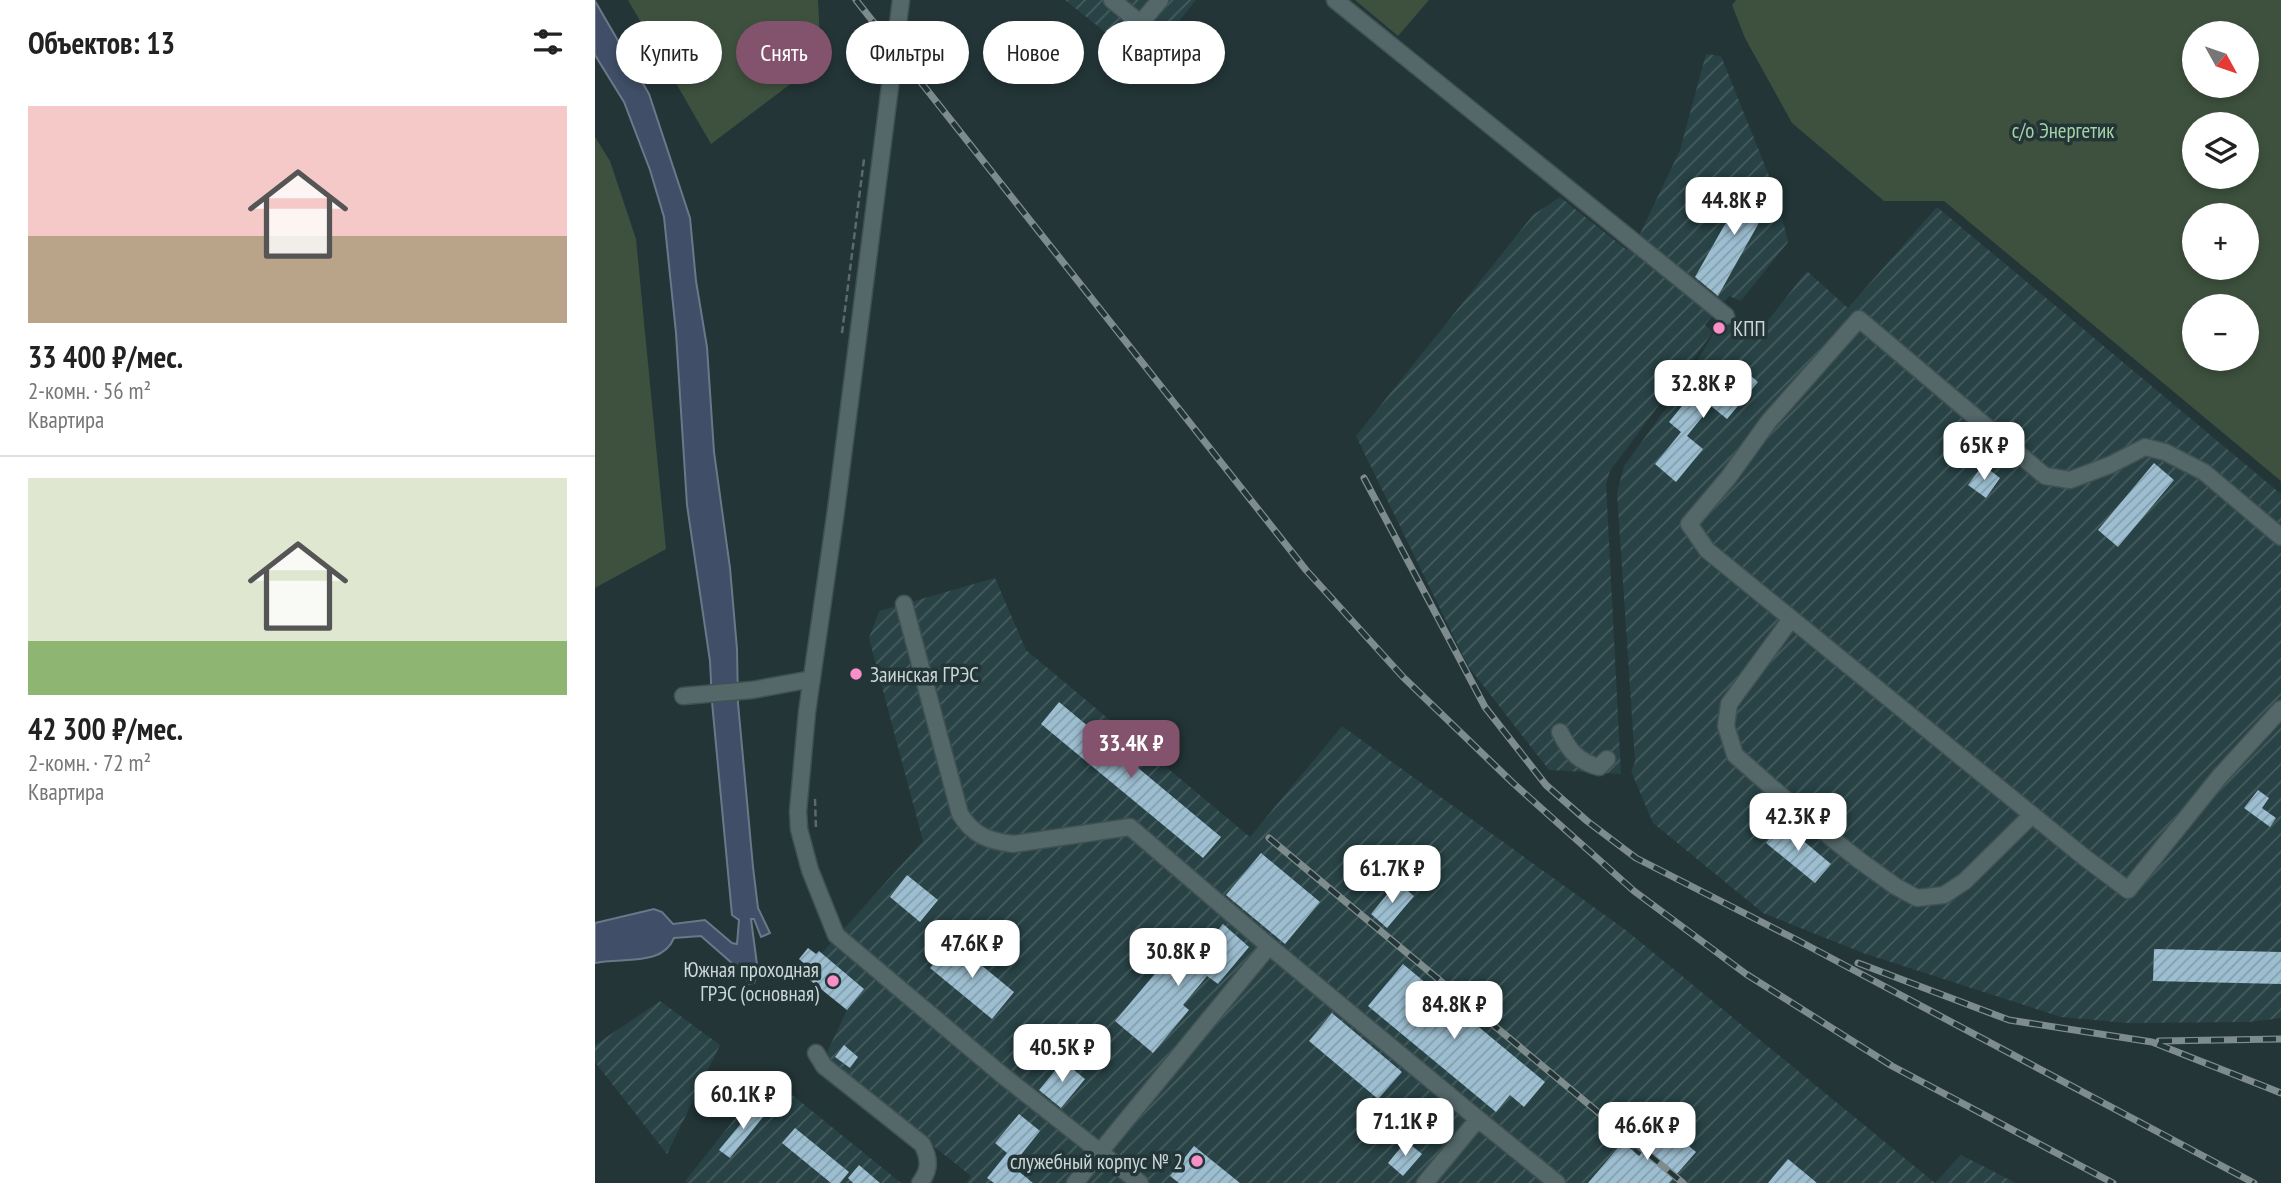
<!DOCTYPE html>
<html lang="ru">
<meta charset="utf-8">
<style>
body{margin:0;font-family:"PT Sans Narrow",sans-serif;background:#f6f6f6;color:#222;height:100vh;display:flex;flex-direction:column;font-size:26px;white-space:nowrap}
*{box-sizing:border-box;margin:0}
p{font-size:23px;color:#767676}
.icon{flex:none;width:38px;height:38px;fill:none;stroke:currentColor;stroke-width:2;stroke-linecap:round;stroke-linejoin:round}
.map{position:relative;flex:1;overflow:hidden}
.drawer{display:flex;flex-direction:column;background:#fff;width:595px}
.drawer>*{flex:none}
.guide{position:absolute;left:21px;top:21px;width:665px;height:63px;display:flex;gap:14px}
.needle{width:46px;rotate:130deg}
.buttons{position:absolute;left:1587px;top:21px;display:grid;gap:14px}
.buttons a{display:grid;place-items:center;width:77px;height:77px;border-radius:50%;background:#fff;box-shadow:0 4px 10px #0003;font-size:35px}
.price{position:absolute;translate:-50% -60px;padding:0 16px;border-radius:14px;background:#fff;color:#222;font-size:23px;line-height:46px;filter:drop-shadow(0 2px 4px #0008)}
.price::after{content:'';position:absolute;left:50%;top:42px;width:21px;height:16px;margin-left:-10px;background:inherit;clip-path:polygon(0 0,100% 0,50% 100%)}
.price.current{background:#83536d;color:#fff}
ul{padding:0;list-style:none}
li{display:grid;align-content:center;gap:14px;height:371px;padding:0 28px}
li+li{border-top:2px solid #e0e0e0}
li span{display:grid;place-items:center;height:217px;border-radius:0px;color:#555}
li>.icon{margin-inline-start:auto}
span .icon{width:126px;height:126px;fill:#fffc;stroke-width:1}
li b{font-size:30px}
h2{display:flex;justify-content:space-between;align-items:center;height:84px;padding:0 28px;font-size:30px}
.pill{padding:0 24px;border-radius:32px;background:#fff;box-shadow:0 4px 10px #0003;font-size:24px;line-height:63px}
.pill.current{background:#83536d;color:#fff}
main{display:flex;flex:1;min-height:0}
.map>svg:first-child{display:block}
</style>
<main>
<section class="drawer">
<h2>Объектов: 13<svg class="icon" aria-label="filters" viewBox="0 0 24 24"><path d="M4 7h16M4 17h16"/><circle cx="9" cy="7" r="2"/><circle cx="15" cy="17" r="2"/></svg></h2>
<ul>
<li><span style="background:linear-gradient(#f6c9c9 60%,#b9a48a 0)"><svg class="icon" aria-label="home" viewBox="0 0 24 24"><path d="M3 11l9-7 9 7M6 9v11h12V9"/></svg></span><div><b>33 400 ₽/мес.</b><p>2-комн. · 56 m²</p><p>Квартира</p></div></li>
<li><span style="background:linear-gradient(#dfe7d0 75%,#8fb573 0)"><svg class="icon" aria-label="home" viewBox="0 0 24 24"><path d="M3 11l9-7 9 7M6 9v11h12V9"/></svg></span><div><b>42 300 ₽/мес.</b><p>2-комн. · 72 m²</p><p>Квартира</p></div></li>
</ul>
</section>
<div class="map">
<svg width="1686" height="1183" viewBox="0 0 1686 1183">
<defs>
<pattern id="industrial-furrows" width="10" height="10" patternUnits="userSpaceOnUse" patternTransform="scale(1.75)"><rect width="10" height="10" fill="#284245"/><path d="M-1 1l2-2M0 10L10 0M9 11l2-2" fill="none" stroke="#465d5f"/></pattern>
<pattern id="building-hatch" width="6" height="6" patternUnits="userSpaceOnUse" patternTransform="scale(1.75)"><rect width="6" height="6" fill="#9cbed0"/><path d="M-1 1l2-2M0 6l6-6M5 7l2-2" fill="none" stroke="#849eac"/></pattern>
</defs>
<rect width="100%" height="100%" fill="#233537"/>
<!-- industrial -->
<path fill="url(#industrial-furrows)" d="M470,0H601L565,45L559,41L540,65L532,58L523,68L512,59L521,48L520,40Z
M1111,54L1126,56L1181,193L1193,242L1146,301L1134,296L1110,325L1118,332L1015,471L1011,484L1026,774L954,770L873,666L761,436L938,215L965,197L1032,250L1045,234L1085,150Z
M1342,207L1686,494V1018L1654,1022L1531,1023L1466,1017L1268,953L1168,913L1058,823L1036,771L1040,762L1022,493L1029,466L1078,399L1120,332L1117,329L1135,312L1163,333L1212,271L1253,308Z
M400,578L431,650L655,837L747,726L1032,931L1340,1183H371L376,1176L233,1062V1050L252,1010L206,973L212,966L204,959L213,948L221,954L224,951L227,953L328,841L274,638L284,611Z
M65,1001L125,1045L72,1154L0,1062V1045Z
M174,1076L306,1183H93L90,1181Z
M1366,1155L1421,1183H1422H1340Z"/>
<!-- garden -->
<path fill="#3e513e" fill-rule="evenodd" d="M33,0H223L226,61L116,144Z
M760,0H834L803,36Z
M1141,0H1686V481L1349,201H1289L1197,123L1150,38L1137,5ZM1652,33V86H1600V33ZM1652,124V177H1600V124ZM1600,215H1652V268H1600ZM1600,306H1652V359H1600Z
M0,137L15,161L41,239L71,549L0,588Z"/>
<!-- water -->
<path fill="#404f67" stroke="#6a7889" stroke-width="2" d="M0,1L54,94L95,218L101,281L112,347L119,452L135,568L142,649L143,703L158,867L163,908L175,933L166,937L159,919H156L163,972L159,983L154,984L147,972L106,936L79,938C67,967 27,957 0,963V923L59,909L67,912L78,924L110,920L137,943L142,944L144,920L137,915L117,702L115,661L92,505L81,333L69,217L55,170L29,102L0,55Z"/>
<!-- building -->
<path fill="url(#building-hatch)" d="M1155,180L1180,194L1123,296L1100,277Z
M1142,364L1163,382L1132,419L1116,406L1092,436L1108,449L1081,482L1060,464L1086,432L1074,422L1100,390L1112,400Z
M1559,463L1579,480L1523,547L1503,530Z
M1388,465L1405,478L1391,498L1373,485Z
M464,702L626,837L608,858L446,724Z
M1663,790L1674,798L1667,808L1681,818L1675,827L1649,808Z
M1187,823L1236,864L1220,883L1171,843Z
M666,853L725,902L690,944L631,895Z
M312,875L343,900L325,922L295,897Z
M802,882L819,896L792,928L776,914Z
M628,924L654,947L623,984L612,976L588,1005L594,1010L558,1053L520,1021L580,950L595,963Z
M357,941L419,992L397,1019L335,968Z
M213,948L221,954L224,951L269,989L252,1010L206,973L212,966L204,959Z
M1559,949L1686,952V984L1558,981Z
M808,964L950,1082L929,1107L915,1095L901,1112L773,1006Z
M737,1013L807,1072L783,1099L714,1041Z
M249,1045L263,1057L255,1068L240,1057Z
M468,1061L490,1079L466,1108L444,1090Z
M162,1104L172,1112L135,1158L124,1150Z
M424,1114L445,1131L417,1166L438,1183H399L392,1178L412,1153L400,1143Z
M1069,1125L1101,1152L1074,1183H993L1028,1142L1044,1156Z
M200,1128L254,1172L245,1183H236L187,1143Z
M811,1141L827,1154L808,1176L793,1163Z
M599,1146L645,1183H584L575,1176Z
M1193,1159L1222,1183H1173Z
M264,1165L285,1183H258L253,1178Z"/>
<g fill="none" stroke-linecap="round" stroke-linejoin="round">
<defs>
<path id="minor" d="M306,0L241,510L212,712L203,811L204,829L215,870L241,935L406,1074L505,1152L674,946L883,1119
M517,0L545,23
M740,0L1131,316
M533,38L565,0
M1686,537L1609,472L1570,452L1550,447L1515,465L1475,480L1450,476L1264,319L1174,421L1133,478L1094,524L1112,550L1489,857L1533,890L1625,776L1686,709
M309,604L365,814C378,835 393,841 418,844L535,827L674,946
M1196,619L1134,704L1131,726L1140,755L1214,820L1264,860L1300,886L1322,898L1349,895L1370,881L1437,815
M88,696L157,690L217,679
M965,732C974,751 984,762 1004,767L1012,759
M221,1053L229,1066L327,1144C335,1159 335,1170 325,1183
M480,1183L505,1152L545,1183
M830,1183L883,1119L962,1183"/>
</defs>
<!-- minor casing -->
<use href="#minor" stroke="#415152" stroke-width="19"/>
<!-- path -->
<path stroke="#5b6a6c" stroke-width="2.5" stroke-dasharray="7 3.5" stroke-linecap="butt" d="M247,333L269,159
M220,799L221,830"/>
<!-- minor -->
<use href="#minor" stroke="#546869" stroke-width="16"/>
<defs>
<path id="rail" d="M261,0L711,570L808,677L918,783L1039,891L1151,974L1297,1066L1518,1183
M769,478L890,707L951,785L992,821L1041,858L1204,941L1659,1183
M674,838L1088,1183
M1263,963L1414,1020L1557,1042L1686,1093
M1564,1041L1686,1039"/>
</defs>
<!-- rail casing -->
<use href="#rail" stroke="#7e8c8e" stroke-width="7"/>
<!-- rail -->
<use href="#rail" stroke="#233537" stroke-width="4.5" stroke-dasharray="13" stroke-linecap="butt"/>
</g>
<!-- markers -->
<g fill="#f98fc9" stroke="#233537" stroke-width="2.5">
<circle cx="1124" cy="328" r="7"/>
<circle cx="261" cy="674" r="7"/>
<circle cx="238" cy="981" r="7"/>
<circle cx="602" cy="1161" r="7"/>
</g>
<g text-anchor="middle" dominant-baseline="central" stroke-width="7" stroke-linejoin="round" paint-order="stroke">
<!-- park labels -->
<g font-size="21" fill="#a6d2a7" stroke="#233537">
<text x="1468" y="130">с/о Энергетик</text>
</g>
<!-- poi labels -->
<g font-size="21" fill="#cbd6d7" stroke="#233537" text-anchor="start">
<text x="1138" y="328">КПП</text>
<text x="275" y="674">Заинская ГРЭС</text>
<text x="224" y="969" text-anchor="end">Южная проходная<tspan x="224" dy="24">ГРЭС (основная)</tspan></text>
<text x="588" y="1161" text-anchor="end">служебный корпус № 2</text>
</g>
</g>
</svg>
<div class="buttons">
<a><svg class="needle" viewBox="-14 -14 28 28"><path d="M0-13l5 13h-10z" fill="#e53935"/><path d="M0 13l5-13h-10z" fill="#767676"/></svg></a>
<a><svg class="icon" aria-label="layers" viewBox="0 0 24 24"><path d="M12 4l9 5-9 5-9-5zM3 14l9 5 9-5"/></svg></a>
<a>+</a>
<a>−</a>
</div>
<b class="price" style="left:1139px;top:237px">44.8K ₽</b>
<b class="price" style="left:1108px;top:420px">32.8K ₽</b>
<b class="price" style="left:1389px;top:482px">65K ₽</b>
<b class="price current" style="left:536px;top:780px">33.4K ₽</b>
<b class="price" style="left:1203px;top:853px">42.3K ₽</b>
<b class="price" style="left:797px;top:905px">61.7K ₽</b>
<b class="price" style="left:377px;top:980px">47.6K ₽</b>
<b class="price" style="left:583px;top:988px">30.8K ₽</b>
<b class="price" style="left:859px;top:1041px">84.8K ₽</b>
<b class="price" style="left:467px;top:1084px">40.5K ₽</b>
<b class="price" style="left:148px;top:1131px">60.1K ₽</b>
<b class="price" style="left:810px;top:1158px">71.1K ₽</b>
<b class="price" style="left:1052px;top:1162px">46.6K ₽</b>
<div class="guide">
<a class="pill">Купить</a>
<a class="pill current">Снять</a>
<a class="pill">Фильтры</a>
<a class="pill">Новое</a>
<a class="pill">Квартира</a>
</div>
</div>
</main>
